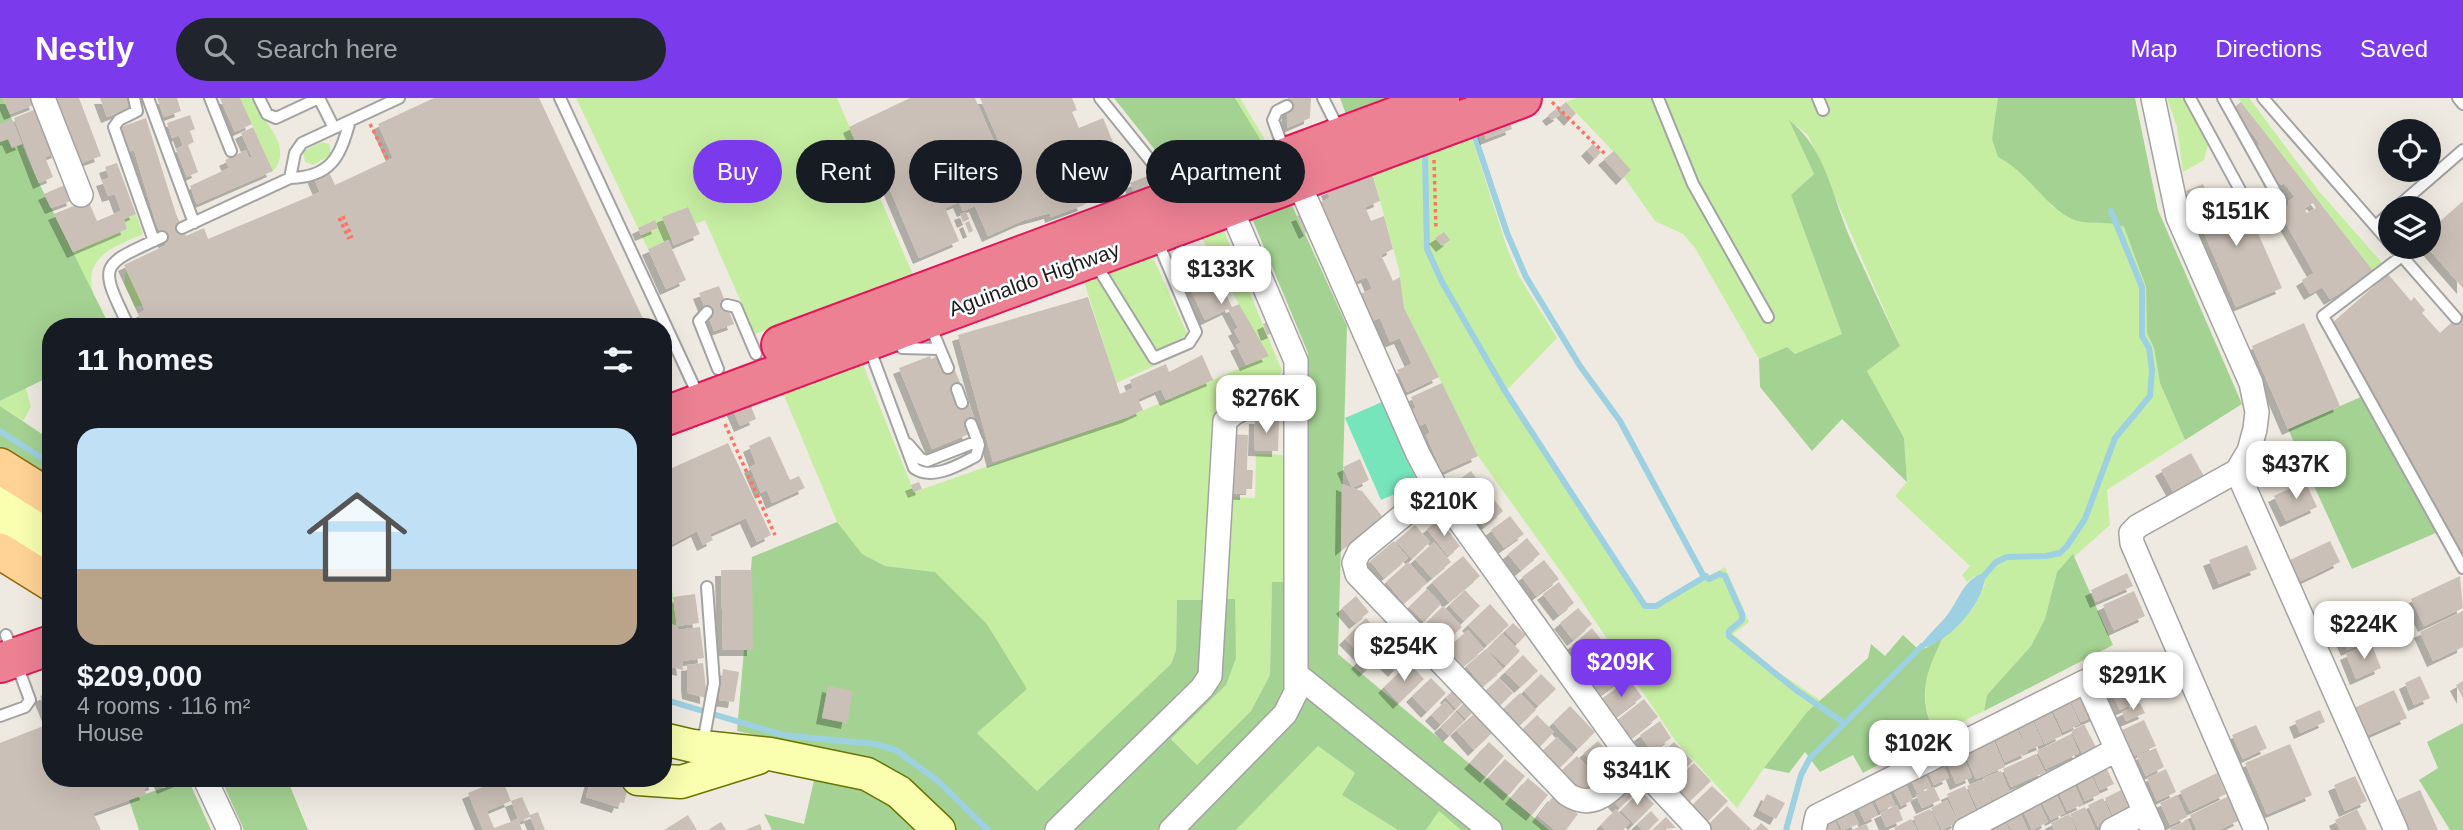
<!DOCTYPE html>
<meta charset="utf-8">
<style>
body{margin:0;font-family:Helvetica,sans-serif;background:#20242c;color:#f1f3f6;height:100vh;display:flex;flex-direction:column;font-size:26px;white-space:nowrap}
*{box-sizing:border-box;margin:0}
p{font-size:23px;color:#9ea1a6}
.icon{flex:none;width:38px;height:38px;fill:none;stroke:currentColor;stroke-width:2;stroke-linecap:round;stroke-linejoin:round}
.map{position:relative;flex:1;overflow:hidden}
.drawer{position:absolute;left:42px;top:220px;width:630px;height:469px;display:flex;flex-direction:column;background:#171b24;border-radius:28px;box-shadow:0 7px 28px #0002}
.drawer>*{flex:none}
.top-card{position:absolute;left:693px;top:42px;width:665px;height:63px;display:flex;gap:14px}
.tools{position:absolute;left:2378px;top:21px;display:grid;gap:14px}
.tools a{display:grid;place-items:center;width:63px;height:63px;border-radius:50%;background:#171b24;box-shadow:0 7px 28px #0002;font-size:35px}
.price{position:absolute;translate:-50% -60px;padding:0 16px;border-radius:14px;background:#fff;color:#222;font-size:23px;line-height:46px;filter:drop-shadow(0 2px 4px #0008)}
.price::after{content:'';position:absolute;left:50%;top:42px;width:21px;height:16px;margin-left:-10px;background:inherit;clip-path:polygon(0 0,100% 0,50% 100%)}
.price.active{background:#7c3aed;color:#fff}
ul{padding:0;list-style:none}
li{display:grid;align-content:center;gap:14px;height:371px;padding:0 35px}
li span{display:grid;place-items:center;height:217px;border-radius:21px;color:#555}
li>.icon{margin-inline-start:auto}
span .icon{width:126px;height:126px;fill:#fffc;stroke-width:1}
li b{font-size:30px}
h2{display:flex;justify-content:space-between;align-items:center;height:84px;padding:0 35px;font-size:30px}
.tag{padding:0 24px;border-radius:32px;background:#171b24;box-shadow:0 7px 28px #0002;font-size:24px;line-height:63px}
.tag.active{background:#7c3aed;color:#fff}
header{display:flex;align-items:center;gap:42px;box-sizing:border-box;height:98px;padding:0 35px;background:#7c3aed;color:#fff}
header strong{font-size:33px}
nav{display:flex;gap:38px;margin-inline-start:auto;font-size:24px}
.search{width:490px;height:63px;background:#20242c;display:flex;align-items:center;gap:18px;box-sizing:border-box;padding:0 24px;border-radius:38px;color:#9ea1a6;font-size:26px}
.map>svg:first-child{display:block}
</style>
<header>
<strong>Nestly</strong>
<div class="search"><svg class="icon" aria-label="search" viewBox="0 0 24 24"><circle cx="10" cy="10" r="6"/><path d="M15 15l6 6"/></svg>Search here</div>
<nav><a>Map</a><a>Directions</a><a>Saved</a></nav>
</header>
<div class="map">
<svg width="2463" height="732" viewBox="0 0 2463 732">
<defs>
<filter id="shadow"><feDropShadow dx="-6" dy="6" stdDeviation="0" flood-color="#0004"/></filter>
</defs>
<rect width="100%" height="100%" fill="#efeae1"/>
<!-- grass -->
<path fill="#c6eea2" d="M240,0H251C261,22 295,48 273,73Z
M576,0H837L914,179L755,236L705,122L695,126L687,109L663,119L671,141L648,151L641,137L658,130L655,123L638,130Z
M1235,0H1240L1264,40L1265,49Z
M1577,0H1998L1999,59L2016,68L2053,109L2094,125L2112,123L2124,129L2146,189L2147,235L2154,250L2160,285L2185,342L2107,392L2110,427L2057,474L2045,522L2031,548L1987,597L1984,613L1935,637C1921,606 1920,569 1942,540C1950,529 1965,522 1973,510C1978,502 1980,494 1985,486L1975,478L1967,484L1962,477L1970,468L1895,398L1907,384L1904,340L1867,273L1900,248L1808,37L1790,23L1814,76L1791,97L1842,236L1795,256L1787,249L1759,261L1695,150L1683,136L1655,123L1624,79L1631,72L1566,4Z
M2167,0H2185L2208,47L2204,62L2183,74L2177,29Z
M2238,0H2249L2318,92L2383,166L2374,174Z
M1471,37L1507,150L1519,178L1557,240L1505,294L1645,508H1656L1725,469L1749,524L1733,536L1775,572L1820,602L1764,670L1737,710L1674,641L1579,499L1478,358L1404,210L1399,172L1372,73Z
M322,44L329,46L331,57L313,67L305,64L303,53Z
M136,116L143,136C116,148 83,158 93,195L73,154L127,131L124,121Z
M1222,128L1282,273L1277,281L1230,306L1207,501L1177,502L1176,552L1171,566L1037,693L977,635L1026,591L987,526L935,474L885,468L861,456L837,424L783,295L862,264L914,394L1128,319L1268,258L1200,137Z
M1151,155L1188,237L1155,252L1161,265L1116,285L1083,180Z
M127,171L150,205L135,209L124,185Z
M26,290L31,309L23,323L0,308V303Z
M1256,356L1286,357L1283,484H1272L1270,577L1251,613L1197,667L1171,641L1226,587L1235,501H1224L1225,399L1255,400Z
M663,462L670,476L677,528L663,524Z
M1318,648L1355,675L1342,697L1398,732H1236Z
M1439,713L1461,732H1426Z"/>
<!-- forest -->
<path fill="#a4d292" d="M0,0H3L34,75L110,229H51V278L0,303Z
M1114,0H1235L1265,49L1178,81Z
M1340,0H1399L1347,19Z
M1998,0H2135L2158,112L2242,306L2185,342L2160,285L2154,250L2147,235L2146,189L2124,129C2107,121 2087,129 2070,120C2042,105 2029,75 1998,59L1992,41Z
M1789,22C1826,51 1832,98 1850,140C1866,176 1883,212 1900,248L1867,273L1904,340L1907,384L1842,321L1812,353L1760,289L1759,261L1787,249L1795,256L1842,236L1791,97L1814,76Z
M1290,103L1347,228L1338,556L1549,732H1461L1439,713L1426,732H1398L1342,697L1355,675L1318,648L1236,732H955L912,688L845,657L737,633L752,459L837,424L862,456L885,468L935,474L987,526L1027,591L977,635L1037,693L1171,566L1176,552L1177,502L1235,501L1236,560L1226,587L1171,641L1197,667L1251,613L1270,577L1272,484H1306L1308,255L1251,118Z
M2363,298L2438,434L2352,471L2288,331Z
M0,308L51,342V387L0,356Z
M2073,456L2113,547L1984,613L1987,597L2031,548L2045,521L2057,474Z
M1903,537L1918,551L1926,550L1943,539C1925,577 1917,597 1935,637L1863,675L1853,657L1820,674L1805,654L1789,675L1764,670L1807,614L1868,560L1871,546L1885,558Z
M2463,625V732H2450L2419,682L2438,670L2427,644Z
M815,678L881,696L921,732H772L764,716L804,726Z
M188,681L211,732H139L129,702Z
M221,681H287L308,732H244Z"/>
<!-- pitch -->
<path fill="#77e5bc" d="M1382,304L1418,386L1381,402L1345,320Z"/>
<!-- water -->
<path fill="#9dd0e0" d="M1985,475C1986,504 1948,547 1918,551C1927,537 1938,529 1948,516C1960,500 1964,480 1985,475Z"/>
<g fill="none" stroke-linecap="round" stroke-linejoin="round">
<!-- stream -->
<path stroke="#9dd0e0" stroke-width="6" d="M1474,36L1507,135L1526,179L1580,268L1620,323L1703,477L1709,481L1720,476L1725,478L1742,516V522L1729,533V538L1796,592L1844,625
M1425,58L1427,151L1442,184L1505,293L1645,508H1656L1706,478
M0,333L51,366
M1982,480L1996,464L2007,459L2046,458L2060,455L2067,448L2085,421L2115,340L2150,298L2152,272L2149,250L2142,238V189L2111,113
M663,601L783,637L875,646L896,652L938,683L988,732
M1786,732L1801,677L1810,660L1922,548"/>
</g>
<!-- building -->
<path fill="#cbc0b7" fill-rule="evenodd" filter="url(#shadow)" d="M3,0H33L36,6L10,16Z
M49,0H79L101,58L81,65L59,7L52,9Z
M100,0H129L133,9L107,19Z
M157,0H177L181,13L164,19Z
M220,0H240L252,26L235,34Z
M434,0H539L647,229H144L138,216L145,212L124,167L166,147L156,125L134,52L129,54L121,29L146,20L176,116L186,138L204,130L208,141L320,94L313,78L328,72L335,87L393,60L378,26Z
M910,0H975L1002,62L1006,60L980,0H1072L1077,12L1072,14L1079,30L1103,20L1130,85L1082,103L1084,107L1051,119L1050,115L1024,122L988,138L975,108L963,113L959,104L945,110L959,143L919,160L877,61L865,65L849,29Z
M1288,0H1311L1310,20L1287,30Z
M1566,4L1576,15L1570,22L1559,10Z
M2241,4L2374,174L2330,201L2322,189L2310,196L2302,182L2314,175L2277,110L2295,99L2284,85L2281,87L2254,51L2260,46L2233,10ZM2313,105L2316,110L2307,115L2304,111Z
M41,9L58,54L45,59L53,79L39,85L14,20Z
M1556,11L1560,17L1552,22L1548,17Z
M190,17L195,31L190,33L194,44L188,47L198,74L187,79L176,51L183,48L179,37L172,40L167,25Z
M12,21L22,46L12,50L8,41L0,44V26Z
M1509,22L1512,31L1486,41L1483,32Z
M253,29L273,73L197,106L190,88L229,70L225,62L246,52L249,60L252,59L241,35Z
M1593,46L1601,54L1595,61L1587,52Z
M1614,53L1631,72L1622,81L1604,61Z
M117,65L136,116L124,121L127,131L73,154L54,116L88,102L97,123L121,113L115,96L108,98L102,82L109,80L105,69Z
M1372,75L1380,103L1365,109L1371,123L1384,118L1393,151L1381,157L1393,183L1400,179L1404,210L1439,279L1407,294L1397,272L1412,266L1400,240L1390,244L1380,220L1372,223L1358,197L1372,191L1367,179L1356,183L1347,162L1343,164L1317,106L1330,100L1327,92Z
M1150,77L1148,90L1135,96L1130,85Z
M67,86L73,102L51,110L44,96Z
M2203,86L2216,116L2244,103L2282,190L2236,209L2186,93Z
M2463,103V190L2427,149L2429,133Z
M688,109L700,136L674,147L662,119Z
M966,114L969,121L963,124L960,116Z
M1302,116L1310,132L1305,135L1297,118Z
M655,122L658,130L641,137L638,130Z
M969,123L973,133L969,135L965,125Z
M1444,134L1450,142L1442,148L1435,140Z
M668,142L686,182L666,191L648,151Z
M1206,155L1232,209L1239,206L1269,258L1246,267L1236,247L1241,245L1234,232L1238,230L1228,211L1205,222L1179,167Z
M2388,176L2411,203L2414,199L2425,212L2422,215L2440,235L2463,214V460L2332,225Z
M719,188L734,226L714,233L699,195Z
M1088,199L1120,296L1133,290L1130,282L1166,266L1169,274L1202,257L1213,282L1166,302L1161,291L1138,301L1143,312L1128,319L993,364L958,237Z
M1269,223L1274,234L1267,237L1263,226Z
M2304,225L2340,308L2288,331L2252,248Z
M930,258L931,261L937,258L943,272L953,268L962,289L952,294L957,307L968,303L976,324L966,328L969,336L932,351L899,270Z
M1442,285L1478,358L1442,374L1426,337L1430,335L1426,325L1419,328L1411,312L1416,310L1411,299Z
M749,303L756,321L740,328L732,310Z
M1255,320L1279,321L1278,353L1254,352Z
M1226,336L1248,337L1247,372H1253L1252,391H1246V396L1224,395Z
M770,338L790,382L799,378L805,390L772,405L767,392L761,395L750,369L756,366L749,348Z
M728,345L771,437L757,444L746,420L710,436L713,442L703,447L697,433L663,451V374Z
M2191,355L2205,380L2175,397L2161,372Z
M1360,361L1369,382L1352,390L1362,393L1382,418L1341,452L1342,386L1352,390L1343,369Z
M1471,373L1485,392L1460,410L1446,391Z
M2305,383L2317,409L2286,423L2274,398Z
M919,384L922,391L914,394L911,387Z
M1488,394L1503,413L1484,429L1468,409Z
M1510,418L1524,436L1504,450L1491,432Z
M1439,421L1460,448L1448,458L1427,431Z
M1415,427L1430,444L1412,461L1396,443Z
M1527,440L1540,456L1521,472L1508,456Z
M1394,443L1408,460L1384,480L1370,463Z
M2330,443L2340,464L2301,483L2290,462Z
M1434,444L1451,464L1432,480L1415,461Z
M2247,447L2257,471L2219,486L2209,462Z
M1463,458L1480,478L1449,504L1432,484Z
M1544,462L1559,481L1536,498L1522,479Z
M1408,464L1427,485L1404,505L1386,484Z
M721,472H752L753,552H723Z
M2127,475L2133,488L2096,504L2091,492Z
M2460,478L2463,510L2424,528L2411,501Z
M1559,484L1574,505L1559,517L1543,496Z
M1427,491L1441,506L1424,524L1409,509Z
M1465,492L1480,508L1464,523L1449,507Z
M2134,493L2145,518L2114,532L2103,507Z
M695,496L699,525L677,528L673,499Z
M1356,498L1369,514L1355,525L1342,510Z
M1490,506L1509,527L1487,547L1468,527Z
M1443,508L1462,529L1443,547L1424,527Z
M1578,510L1592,526L1573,542L1560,525Z
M2463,513V549L2433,563L2420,534Z
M2360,519L2371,542L2347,552L2337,530Z
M1366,520L1373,528L1359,542L1368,551L1361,557L1345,541Z
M1387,523L1395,531L1384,541L1377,534Z
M663,524L677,528L678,532L700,529L704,560L682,563L683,572L663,567Z
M1513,525L1526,537L1517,546L1505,533Z
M1592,530L1607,549L1586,566L1571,548Z
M1468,532L1484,551L1459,571L1444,553Z
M1502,535L1520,553L1506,568L1487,551Z
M1399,536L1414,553L1406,560L1391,544Z
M1389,544L1405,561L1394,573L1377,556Z
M2371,545L2381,570L2356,581L2346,556Z
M1486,551L1503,571L1483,588L1466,568Z
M1610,554L1626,578L1599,598L1582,574Z
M2150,554L2160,577L2133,590L2123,566Z
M1365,557L1373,566L1365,573L1357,565Z
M1523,557L1538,573L1520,589L1505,574Z
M703,565L706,591V600L688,595L687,585V567Z
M1409,565L1424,581L1399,605L1384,589Z
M2120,567L2128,584L2110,592L2102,576Z
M723,571L739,574L734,604L719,602Z
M1541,576L1556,591L1538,608L1524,593Z
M2420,578L2430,600L2414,607L2405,585Z
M1431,580L1446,595L1427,614L1412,598Z
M1499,580L1513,595L1496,611L1482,596Z
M1629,581L1642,599L1614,620L1600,602Z
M2463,583V600L2456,587Z
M2083,587L2097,617L2081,624L2067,595Z
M2128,587L2136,605L2120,612L2112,595Z
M828,588L853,593L847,625L822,620Z
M2394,592L2407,620L2366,638L2354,610Z
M1452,593L1463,604L1456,611L1446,599Z
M51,594V625L40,598Z
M1520,595L1536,612L1520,627L1504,610Z
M2067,598L2080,626L2063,634L2050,606Z
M1644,601L1658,619L1630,641L1616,623Z
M1445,603L1454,613L1441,627L1431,617Z
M1464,605L1473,614L1466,621L1457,612Z
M2140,605L2145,615L2126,623L2122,614Z
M2047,606L2062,637L2045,646L2030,614Z
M1570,608L1595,634L1578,651L1553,625Z
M2320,612L2325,624L2300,635L2295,623Z
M1456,614L1464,623L1449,638L1440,629Z
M1475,615L1493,634L1474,652L1456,632Z
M2029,615L2043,646L2028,652L2015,621Z
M1537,617L1554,634L1537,652L1520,634Z
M2144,622L2156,648L2132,659L2120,633Z
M1660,623L1671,640L1652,654L1640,637Z
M2014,624L2028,654L2005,664L1992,634Z
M51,625V681H154L155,686L144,690L146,696L93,715L101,732H0V645Z
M2084,626L2097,651L2083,657L2071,633Z
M2256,627L2267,650L2243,661L2232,637Z
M2071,636L2079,655L2046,671L2037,653Z
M1557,639L1574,656L1557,672L1540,655Z
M1992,639L2005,669L1976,681L1963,652Z
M1598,643L1610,657L1596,670L1584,655Z
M1489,644L1504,658L1486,679L1470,665Z
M1674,644L1693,663L1668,687L1649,668Z
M2290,646L2312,697L2267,716L2245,665Z
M2156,650L2164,669L2146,678L2137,658Z
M1961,653L1972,679L1956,686L1945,660Z
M1614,656L1625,668L1607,685L1596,673Z
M2036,656L2045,674L2011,689L2003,671Z
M1577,658L1601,682L1585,699L1560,674Z
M1505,661L1525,678L1509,697L1489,679Z
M1941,662L1949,680L1934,687L1925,668Z
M1694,665L1711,683L1689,704L1672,686Z
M2104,665L2114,686L2100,692L2091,672Z
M1922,669L1931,689L1917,695L1908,675Z
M2166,671L2176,694L2157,703L2147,680Z
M2001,673L2012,699L1995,706L1983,680Z
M2089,673L2100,696L2085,703L2075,680Z
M2217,675L2226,696L2190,713L2180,693Z
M2355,678L2367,703L2345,713L2334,687Z
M1528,680L1548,697L1532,717L1511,700Z
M159,681H185L163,690Z
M502,681L511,703L487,713L494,730L518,721L511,703L522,699L530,717L538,714L545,732H536L530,719L519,724L522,732H483L468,695Z
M591,681L628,689L624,705L620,704L618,709L586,699Z
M1631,681L1640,690L1620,710L1611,701Z
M1983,681L1994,708L1979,714L1967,688Z
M2072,681L2083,706L2067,713L2056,688Z
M1904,682L1913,702L1901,708L1891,688Z
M1712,688L1728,703L1707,724L1691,708Z
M1965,688L1977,715L1959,724L1947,696Z
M1934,689L1940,702L1922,710L1916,697Z
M1888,691L1895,707L1880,713L1873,698Z
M2054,692L2065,715L2051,722L2039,699Z
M2121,692L2131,715L2115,722L2105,700Z
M2420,692L2438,732H2405L2393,704Z
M1641,693L1654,706L1634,726L1621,712Z
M1767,696L1785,705L1776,721L1759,712Z
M1554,697L1578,716L1566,732H1555L1538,718Z
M2177,697L2187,719L2170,727L2160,705Z
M1868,698L1878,717L1865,724L1855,704Z
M2229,698L2240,722L2219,732H2197L2190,717Z
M2103,700L2113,722L2098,729L2088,707Z
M1947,702L1958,724L1942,732L1931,710Z
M2038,702L2048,724L2032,732L2022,710Z
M1848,704L1859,726L1842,732L1832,711Z
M1897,707L1903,722L1886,729L1880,715Z
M1727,708L1752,732H1714L1708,727Z
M2085,709L2095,731L2093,732H2078L2070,716Z
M1616,711L1630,725L1623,732H1605L1601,727Z
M1930,711L1940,732H1919L1913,719Z
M2357,711L2367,732H2340L2335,722Z
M1651,713L1659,722L1648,732H1642L1637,726Z
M2019,713L2028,732H2011L2005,720Z
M2069,716L2076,732H2054L2051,725Z
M688,717L697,732H664Z
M1833,718L1839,732H1821Z
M1666,719L1676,730L1652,732Z
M1911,721L1917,732H1895L1894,730Z
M2188,722L2192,732H2171L2170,730Z
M2005,723L2009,732H1989Z
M721,724L726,732H708Z
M1761,725L1769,732H1755Z
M760,726L762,732H745Z
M1866,726L1869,732H1852Z"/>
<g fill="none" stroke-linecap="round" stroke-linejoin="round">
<defs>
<path id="lane" d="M134,0L137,13L119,22L114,29L154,143
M148,0L194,125
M210,0L231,53
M259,0L267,16L276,20L319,0
M319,0L334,30
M560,0L699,299
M1100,0L1175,93
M1323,0L1339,32
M1658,0L1693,86L1768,219
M1818,0L1823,12
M2190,0L2240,92
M2223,0L2281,104
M2263,0L2390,145
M2458,0L2463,6
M1284,52L1273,22L1277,13L1287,8
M290,80L295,55L302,45L399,0
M2396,110L2463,52
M2376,128L2390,115
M182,130L290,80C332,79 340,58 350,23
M2394,149L2456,220
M2402,158L2323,218L2463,470
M1095,165L1154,260L1189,245L1196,234L1157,142
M727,207L736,209L756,256
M707,214L699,223L718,271
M930,227L948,270
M129,229C98,165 99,168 162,139
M900,245L902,250L940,251
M869,249L914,370C932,383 959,367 976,358L979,347L971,326
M957,291L962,305
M908,346L921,361L927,363L978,343
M0,618L25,609L30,602L6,537
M705,634L714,585L707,489"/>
<path id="street" d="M43,0L81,97
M2153,0L2178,119L2251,285L2257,314L2255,331L2249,353L2237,373L2138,428L2131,435L2132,445L2256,732
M1293,72L1418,356L1436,390L1624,652L1699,732
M2237,373L2396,732
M1436,390L1359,454L1354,465L1357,476L1567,696C1597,716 1615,686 1637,667
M1296,576L1490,732
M205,681L229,732
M1057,732L1202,590L1210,578L1225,323L1234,315L1297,284
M1171,732L1285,616L1296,594V263L1230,108
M1814,732L1817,718L2084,584L2088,587L2153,732
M1965,732L2116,652
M2112,732L2144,715"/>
<path id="secondary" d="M0,394L51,425
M0,421L51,452
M663,641L693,648L770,656L867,676L899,694L939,732
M638,681L681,684L758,660"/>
<path id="primary" d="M0,368L51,400
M0,453L51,485"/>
<path id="highway" d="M781,247L1440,2
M663,319L1522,0
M0,565L51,547"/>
</defs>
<!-- lane casing -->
<use href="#lane" stroke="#a3a3a3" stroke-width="14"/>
<!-- street casing -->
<use href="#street" stroke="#a3a3a3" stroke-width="26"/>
<!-- secondary casing -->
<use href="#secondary" stroke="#687600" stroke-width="35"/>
<!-- primary casing -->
<use href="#primary" stroke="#946500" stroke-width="38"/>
<!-- highway casing -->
<use href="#highway" stroke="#e51559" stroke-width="42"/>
<!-- path -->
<path stroke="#ff7461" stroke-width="3.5" stroke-dasharray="3.5 3.5" stroke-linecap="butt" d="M1552,4L1605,56
M370,26L388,62
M1434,62L1436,130
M343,118L352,140
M339,120L349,141
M725,326L775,437
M157,681L159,688"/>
<!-- lane -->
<use href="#lane" stroke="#fff" stroke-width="10"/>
<!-- street -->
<use href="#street" stroke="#fff" stroke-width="23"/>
<!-- secondary -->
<use href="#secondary" stroke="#f9ffaf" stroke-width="32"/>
<!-- primary -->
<use href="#primary" stroke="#ffd395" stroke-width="35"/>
<!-- highway -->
<use href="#highway" stroke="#ed8194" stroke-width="38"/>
</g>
<g text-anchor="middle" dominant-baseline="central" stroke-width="5" stroke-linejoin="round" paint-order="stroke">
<!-- street labels -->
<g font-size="21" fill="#1c1c1c" stroke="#fff">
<text transform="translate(1034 181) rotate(-20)">Aguinaldo Highway</text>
</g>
</g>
</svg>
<div class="tools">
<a><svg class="icon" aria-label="locate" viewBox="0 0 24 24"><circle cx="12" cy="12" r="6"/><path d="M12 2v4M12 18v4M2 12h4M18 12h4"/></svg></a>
<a><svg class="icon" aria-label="layers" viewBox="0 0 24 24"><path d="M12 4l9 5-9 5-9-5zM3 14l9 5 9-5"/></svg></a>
</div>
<b class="price" style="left:2236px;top:150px">$151K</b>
<b class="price" style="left:1221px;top:208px">$133K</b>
<b class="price" style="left:1266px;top:337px">$276K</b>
<b class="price" style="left:2296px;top:403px">$437K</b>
<b class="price" style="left:1444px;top:440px">$210K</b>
<b class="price" style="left:2364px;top:563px">$224K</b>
<b class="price" style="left:1404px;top:585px">$254K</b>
<b class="price active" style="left:1621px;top:601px">$209K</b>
<b class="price" style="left:2133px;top:614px">$291K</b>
<b class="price" style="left:1919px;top:682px">$102K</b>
<b class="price" style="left:1637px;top:709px">$341K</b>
<div class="top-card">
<a class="tag active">Buy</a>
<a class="tag">Rent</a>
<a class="tag">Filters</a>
<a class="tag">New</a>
<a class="tag">Apartment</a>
</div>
<section class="drawer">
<h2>11 homes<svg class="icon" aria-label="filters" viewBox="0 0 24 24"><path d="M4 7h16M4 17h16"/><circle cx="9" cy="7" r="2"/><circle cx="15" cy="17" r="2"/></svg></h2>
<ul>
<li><span style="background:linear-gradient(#bfe0f5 65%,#b9a48a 0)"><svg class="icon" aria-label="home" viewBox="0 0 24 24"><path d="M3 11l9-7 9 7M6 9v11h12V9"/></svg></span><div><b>$209,000</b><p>4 rooms · 116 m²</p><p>House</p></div></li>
</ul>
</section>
</div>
